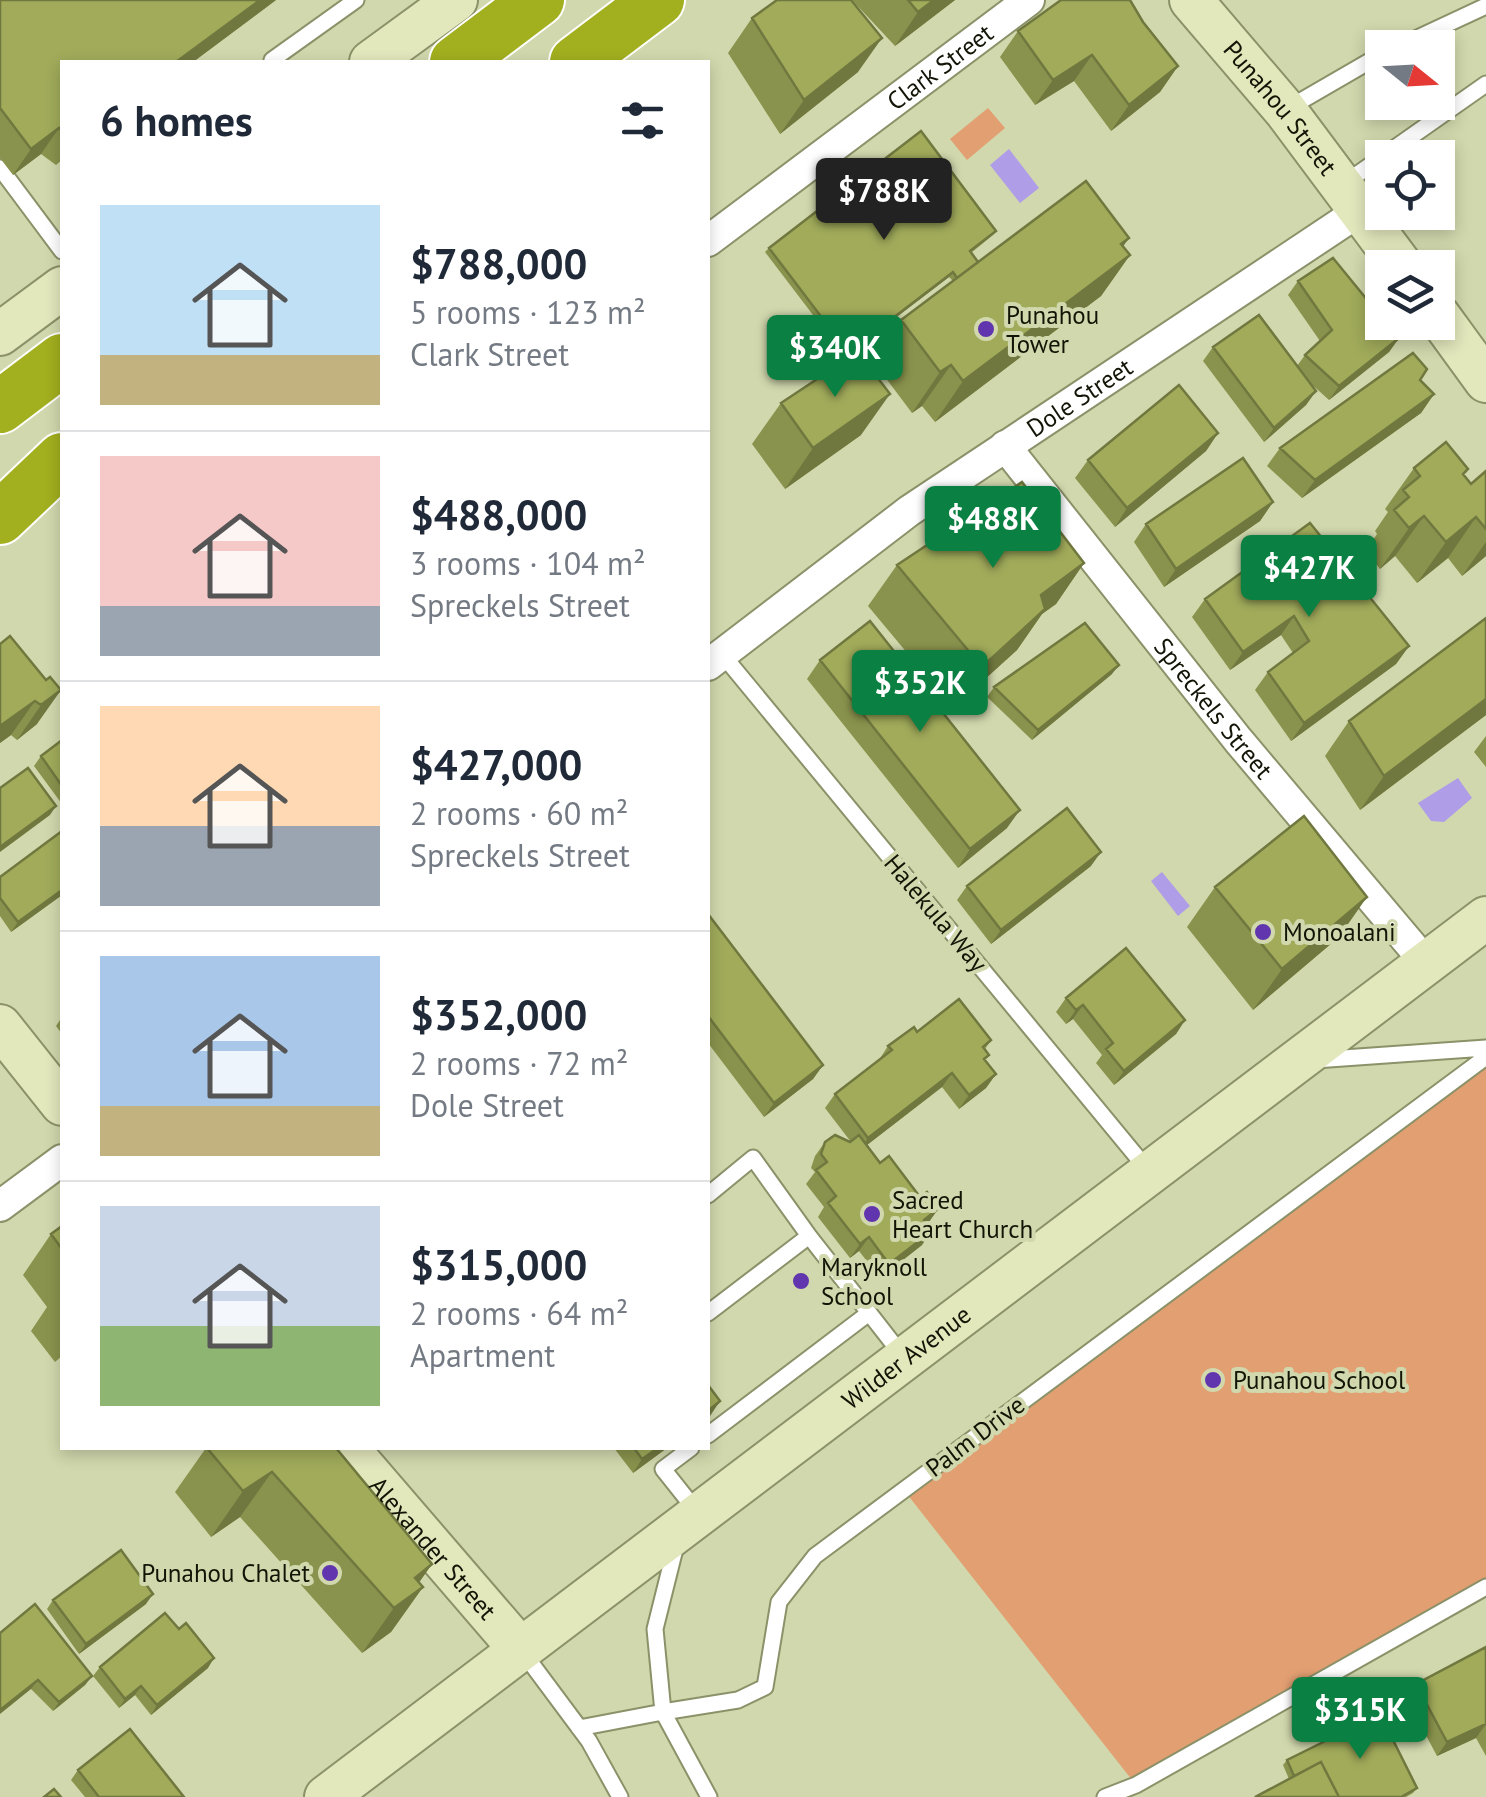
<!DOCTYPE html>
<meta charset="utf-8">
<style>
body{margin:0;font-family:"PT Sans",sans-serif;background:#f6f6f7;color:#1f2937;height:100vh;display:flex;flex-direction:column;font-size:38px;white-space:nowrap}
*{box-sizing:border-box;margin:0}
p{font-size:32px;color:#747a83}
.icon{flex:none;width:55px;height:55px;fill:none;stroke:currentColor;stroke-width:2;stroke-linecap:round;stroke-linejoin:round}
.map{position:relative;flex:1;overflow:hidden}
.sheet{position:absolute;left:60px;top:60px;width:650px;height:1390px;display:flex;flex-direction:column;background:#fff;border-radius:0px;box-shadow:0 5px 15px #0003}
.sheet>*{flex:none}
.needle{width:65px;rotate:108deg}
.tools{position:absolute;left:1365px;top:30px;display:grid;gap:20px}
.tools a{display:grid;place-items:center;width:90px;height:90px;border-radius:0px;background:#fff;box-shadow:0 5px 15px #0003;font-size:50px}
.price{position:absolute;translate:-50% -85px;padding:0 22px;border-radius:10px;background:#0b8043;color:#fff;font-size:32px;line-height:65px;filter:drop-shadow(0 2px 5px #0008)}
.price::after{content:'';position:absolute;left:50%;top:60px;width:30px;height:22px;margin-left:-15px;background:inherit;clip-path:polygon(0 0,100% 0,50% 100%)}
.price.on{background:#222;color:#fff}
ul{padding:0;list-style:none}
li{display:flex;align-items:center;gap:30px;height:250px;padding:0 40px}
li+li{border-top:2px solid #e0e1e3}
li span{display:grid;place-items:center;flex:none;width:280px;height:200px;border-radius:0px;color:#555}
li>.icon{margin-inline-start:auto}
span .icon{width:120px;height:120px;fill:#fffc;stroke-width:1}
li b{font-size:42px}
h2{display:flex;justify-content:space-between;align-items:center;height:120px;padding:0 40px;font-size:42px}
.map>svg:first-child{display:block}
</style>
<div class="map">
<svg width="1486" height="1797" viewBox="0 0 1486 1797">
<rect width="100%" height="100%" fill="#d1d8ad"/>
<!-- green -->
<path fill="#e29f72" d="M988,108L1005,128L967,160L950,139Z
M1486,1057V1587L1136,1785L903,1489Z"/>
<!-- water -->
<path fill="#af9de7" d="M1009,149L1039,188L1020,203L990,165Z
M1458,778L1472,798L1444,822L1431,821L1418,803Z
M1162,872L1190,906L1178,916L1151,881Z"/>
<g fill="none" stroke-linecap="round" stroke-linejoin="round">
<defs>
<path id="lane" d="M1396,48L1486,6
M272,60L356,0
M1287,109L1382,54
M0,168L62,251
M1345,183L1486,84
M722,654L1147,1169
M1315,1060L1486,1048
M708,1195L753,1158L809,1236
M708,1313L809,1236L902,1355
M708,1435L869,1313
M691,1448L663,1469L698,1513
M676,1545L655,1629L663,1712L738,1700L765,1687L779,1602L815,1556L1486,1057
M522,1651L589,1741L620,1797
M579,1728L663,1712L709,1797
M1105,1797L1136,1785L1486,1587"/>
<g id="street">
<path id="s1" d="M708,241L1029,0"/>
<path id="s2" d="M1005,446L1238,740L1427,964"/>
<path id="s3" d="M708,665L909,511L1361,210"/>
<path d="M0,1206L62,1160"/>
</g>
<g id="secondary">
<path id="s4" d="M1191,0L1285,110L1403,268"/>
<path d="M371,62L456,0"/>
<path d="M1438,315L1486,381"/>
<path d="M0,334L62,288"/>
<path d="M0,1026L62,1104"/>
<path id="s5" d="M347,1448L520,1649"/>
<path id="s6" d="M326,1797L1486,918"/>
</g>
<path id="highway" d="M456,62L538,0
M576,62L658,0
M0,407L62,360
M0,518L62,459"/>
</defs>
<!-- lane casing -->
<use href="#lane" stroke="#8b9168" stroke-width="19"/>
<!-- street casing -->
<use href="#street" stroke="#8b9168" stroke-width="34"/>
<!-- secondary casing -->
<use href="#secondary" stroke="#8b9168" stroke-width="46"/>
<!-- highway casing -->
<use href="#highway" stroke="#fff" stroke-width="56"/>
<!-- lane -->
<use href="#lane" stroke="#fff" stroke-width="15"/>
<!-- street -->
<use href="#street" stroke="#fff" stroke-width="30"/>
<!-- secondary -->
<use href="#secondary" stroke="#e3e7bc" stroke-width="42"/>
<!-- highway -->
<use href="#highway" stroke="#a2af1e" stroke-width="52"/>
</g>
<!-- wall -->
<path fill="#8a934d" d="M0,0H276L193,62H62V160L56,165L41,154L13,175L0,158Z
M852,0H955L895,46Z
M752,18L858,72L780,134L728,53Z
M1143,22L1178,66L1160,92L1111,131L1074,81L1035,105L1000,57L1018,31Z
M996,231L993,235L971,253L978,262L1123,246L1130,255L1101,296L935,422L922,406L912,413L873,361L901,320L953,281L949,277L877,332L883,339L879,344L862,357L861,435L785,489L752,444L781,403L853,355L851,352L845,357L765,252L769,248Z
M1298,281L1399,338L1389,352L1329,400L1308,381L1316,391L1306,405L1264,442L1203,361L1213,347L1297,366L1305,355L1320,341L1288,295Z
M1420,380L1434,394L1421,413L1302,498L1267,466L1280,448Z
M1218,433L1206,451L1115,527L1075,478L1088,460Z
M1414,468L1468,469L1464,475L1471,484L1486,471V556L1462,576L1448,558L1417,583L1395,556L1380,569L1366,551L1377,534L1375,531L1388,512L1385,509Z
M1273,502L1260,521L1164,587L1134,542L1146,524Z
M1310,523L1409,646L1396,664L1291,741L1255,690L1268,672L1293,653L1281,635L1230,670L1192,617L1205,599Z
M1084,563L1056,604L1042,614L1017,650L953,708L868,606L897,565Z
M0,644L46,680L37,724L17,740L11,735L0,743Z
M820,660L1007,828L958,868L807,679Z
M1112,674L1032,740L987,697L994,687Z
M1486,715L1360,810L1325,756L1349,721Z
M1486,736V767L1474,752Z
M62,740V804L34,766L41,756Z
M1091,866L991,944L957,900L967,886Z
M0,877L62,895L11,932L0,916Z
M1215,887L1339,937L1253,1010L1187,927Z
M708,914L823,1065L813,1079L764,1117L708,1043Z
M1066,998L1185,1020L1176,1034L1114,1085L1096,1063L1102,1055L1073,1019L1066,1024L1056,1012Z
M62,1017V1034L56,1026Z
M917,1032L991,1040L985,1049L989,1055L985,1060L996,1074L986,1088L959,1109L942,1087L867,1145L929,1222L927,1224L922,1245L880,1278L859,1251L850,1258L818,1217L824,1207L806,1184L815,1172L811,1168L815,1156L825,1142H851L825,1108L835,1094L879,1060L888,1046Z
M62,1226V1356L55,1362L31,1331L47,1307L23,1275L51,1234Z
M206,1448H336L432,1564L419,1582L423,1587L391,1632L362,1653L240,1517L211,1537L175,1492Z
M614,1448H667L633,1473Z
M53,1600L146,1604L79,1654L47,1609Z
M0,1633L92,1676L85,1685L53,1711L31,1689Z
M1486,1647V1756L1476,1738L1437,1756L1406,1698L1416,1684Z
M100,1667L208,1668L151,1715L135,1695L119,1708L93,1676Z
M1287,1760L1417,1788L1413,1793L1406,1797H1255L1289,1779L1283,1765Z
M78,1770L184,1797H85L71,1780Z"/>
<!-- shaded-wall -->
<path fill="#71783f" d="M260,0H276L193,62H176Z
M934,0H955L895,46L918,12Z
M882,38L858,72L780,134L804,100Z
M1092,55L1074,81L1035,105L1053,80Z
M1178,66L1160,92L1111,131L1129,105Z
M59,128L41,154L13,175L31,149Z
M1129,238L1102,277L1130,255L1101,296L935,422L963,381Z
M953,272L949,277L873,335L876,331Z
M1399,338L1389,352L1329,400L1339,386Z
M951,365L922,406L912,413L940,372Z
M1316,391L1306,405L1264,442L1274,428Z
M890,394L861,435L785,489L813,448Z
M1434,394L1421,413L1302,498L1315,480Z
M1218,433L1206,451L1115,527L1127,508Z
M1273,502L1260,521L1164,587L1176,569Z
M1424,516L1395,556L1380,569L1409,528Z
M1476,517L1448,558L1417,583L1446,542Z
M1486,542V556L1462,576Z
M1084,563L1056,604L1042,614L1017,650L953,708L982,667L1041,595Z
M1294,616L1281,635L1230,670L1243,652Z
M1409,646L1396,664L1291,741L1304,723Z
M1119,665L1112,674L1032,740L1038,730Z
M61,690L37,724L17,740L41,705Z
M1486,699V715L1360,810L1384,776Z
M35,701L11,735L0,743V726Z
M56,806L50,815L0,852V847Z
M1020,810L1007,828L958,868L970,849Z
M1101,852L1091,866L991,944L1001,930Z
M62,890V895L11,932L18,922Z
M1367,897L1339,937L1253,1010L1282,969Z
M1083,1005L1073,1019L1066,1024L1076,1010Z
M1185,1020L1176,1034L1114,1085L1124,1071Z
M823,1065L813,1079L764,1117L774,1103Z
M952,1073L942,1087L858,1152L868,1138Z
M996,1074L986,1088L959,1109L969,1095Z
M939,1208L929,1222L914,1234L924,1220Z
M932,1231L922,1245L880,1278L889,1264Z
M869,1237L859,1251L850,1258L860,1244Z
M720,1401L710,1416L708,1417V1411Z
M658,1448H667L633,1473L642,1459Z
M272,1472L240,1517L211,1537L243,1491Z
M432,1564L409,1597L423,1587L391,1632L362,1653L415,1578Z
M153,1594L146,1604L79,1654L86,1644Z
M214,1658L208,1668L151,1715L157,1705Z
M92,1676L85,1685L53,1711L59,1702Z
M38,1680L31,1689L0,1714V1710Z
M141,1686L135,1695L119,1708L125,1699Z
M1486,1724L1476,1738L1437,1756L1447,1742Z"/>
<!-- building -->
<path fill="#a1ab5a" stroke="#71783f" stroke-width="2.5" d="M0,0H260L176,62H62V131L59,128L31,149L0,108Z
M777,0H851L882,38L804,100L752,18Z
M908,0H934L918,12Z
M1061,0H1130L1143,22L1178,66L1129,105L1092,55L1053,80L1018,31Z
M921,131L996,231L970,251L978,262L957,278L953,272L876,331L883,339L861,356L854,347L848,352L769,248Z
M1086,181L1129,238L1121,244L1130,255L963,381L951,365L940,372L901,320Z
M1333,258L1382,318V322H1386L1399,338L1339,386L1305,355L1332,330L1298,281Z
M1259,315L1316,391L1274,428L1213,347Z
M858,352L890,394L813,448L781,403Z
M1413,353L1427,369L1420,380L1434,394L1315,480L1280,448Z
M1179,385L1218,433L1127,508L1088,460Z
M1446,442L1468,469L1463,474L1471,484L1486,471V529L1476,517L1446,542L1424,516L1409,528L1394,510L1409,497L1403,490L1420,476L1414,468Z
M1243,458L1273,502L1176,569L1146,524Z
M1022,482L1084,563L1041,595L1045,609L982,667L897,565Z
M1310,523L1409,646L1304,723L1268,672L1309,641L1294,616L1243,652L1205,599Z
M1486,618V699L1384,776L1349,721Z
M870,621L1020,810L970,849L820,660Z
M1085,623L1119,665L1038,730L994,687Z
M10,636L46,680L50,677L61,690L41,705L35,701L0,726V644Z
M62,740V786L41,756Z
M28,768L56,806L0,847V788Z
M1067,808L1101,852L1001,930L967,886Z
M1304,816L1367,897L1282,969L1215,887Z
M62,831V890L18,922L0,898V877Z
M708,914L823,1065L774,1103L708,1016Z
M1126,948L1185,1020L1124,1071L1106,1049L1113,1043L1083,1005L1076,1010L1066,998Z
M959,999L991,1040L983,1047L989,1055L984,1059L996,1074L969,1095L952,1073L868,1138L835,1094L892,1050L888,1046L914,1027L917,1032Z
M835,1135L850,1142L859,1135L880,1163L889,1156L920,1197L927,1192L939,1208L924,1220L932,1231L889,1264L869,1237L860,1244L828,1203L836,1196L816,1170L827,1162L821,1154L825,1142Z
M62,1226V1249L51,1234Z
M708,1385L720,1401L708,1411Z
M207,1448H336L432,1564L415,1578L423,1587L394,1608L272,1472L243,1491Z
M634,1448H658L642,1459Z
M121,1550L153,1594L86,1644L53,1600Z
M35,1604L92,1676L59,1702L38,1680L0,1710V1633Z
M165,1613L179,1629L186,1623L214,1658L157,1705L141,1686L125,1699L100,1667Z
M1486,1647V1724L1447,1742L1416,1684Z
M1380,1714L1417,1788L1401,1797H1339L1321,1762L1294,1776L1287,1760Z
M130,1729L184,1797H99L78,1770Z
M1321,1762L1339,1797H1255Z
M54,1789L61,1797H44Z"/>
<!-- markers -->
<g fill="#6035ad" stroke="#d1d8ad" stroke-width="4">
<circle cx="986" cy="329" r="10"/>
<circle cx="1263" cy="932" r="10"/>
<circle cx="872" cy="1214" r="10"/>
<circle cx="801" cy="1281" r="10"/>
<circle cx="1213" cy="1380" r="10"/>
<circle cx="330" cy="1573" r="10"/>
</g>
<g text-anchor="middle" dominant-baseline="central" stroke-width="8" stroke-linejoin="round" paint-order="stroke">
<!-- street labels -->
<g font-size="25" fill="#121405" stroke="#d1d8ad">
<text stroke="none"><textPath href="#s1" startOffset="290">Clark Street</textPath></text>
<text stroke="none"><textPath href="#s4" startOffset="140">Punahou Street</textPath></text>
<text stroke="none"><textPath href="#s3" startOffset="458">Dole Street</textPath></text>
<text stroke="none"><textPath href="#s2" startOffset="335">Spreckels Street</textPath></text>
<text transform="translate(936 913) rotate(50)">Halekula Way</text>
<text stroke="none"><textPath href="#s6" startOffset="728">Wilder Avenue</textPath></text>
<text transform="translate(975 1436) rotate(-37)">Palm Drive</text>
<text stroke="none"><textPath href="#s5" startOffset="132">Alexander Street</textPath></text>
</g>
<!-- poi labels -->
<g font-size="25" fill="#121405" stroke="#d1d8ad" text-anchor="start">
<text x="1006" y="315">Punahou<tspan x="1006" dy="29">Tower</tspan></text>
<text x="1283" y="932">Monoalani</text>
<text x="892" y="1200">Sacred<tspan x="892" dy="29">Heart Church</tspan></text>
<text x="821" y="1267">Maryknoll<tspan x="821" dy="29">School</tspan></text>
<text x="1233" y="1380">Punahou School</text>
<text x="310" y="1573" text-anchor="end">Punahou Chalet</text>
</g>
</g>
</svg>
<div class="tools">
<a><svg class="needle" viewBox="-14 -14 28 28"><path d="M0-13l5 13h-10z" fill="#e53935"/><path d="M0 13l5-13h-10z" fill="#747a83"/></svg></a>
<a><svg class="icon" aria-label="locate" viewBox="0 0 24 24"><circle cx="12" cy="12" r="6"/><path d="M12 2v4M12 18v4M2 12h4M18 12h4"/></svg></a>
<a><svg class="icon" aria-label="layers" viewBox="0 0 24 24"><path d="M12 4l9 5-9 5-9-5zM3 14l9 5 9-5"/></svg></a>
</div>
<b class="price on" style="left:884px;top:243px">$788K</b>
<b class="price" style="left:835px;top:400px">$340K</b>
<b class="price" style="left:993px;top:571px">$488K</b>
<b class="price" style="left:1309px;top:620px">$427K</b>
<b class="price" style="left:920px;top:735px">$352K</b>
<b class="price" style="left:1360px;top:1762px">$315K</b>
<section class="sheet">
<h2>6 homes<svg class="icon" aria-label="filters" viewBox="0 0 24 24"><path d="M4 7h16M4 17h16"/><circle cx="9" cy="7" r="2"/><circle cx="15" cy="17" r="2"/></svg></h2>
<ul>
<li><span style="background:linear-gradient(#bfe0f5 75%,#c2b280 0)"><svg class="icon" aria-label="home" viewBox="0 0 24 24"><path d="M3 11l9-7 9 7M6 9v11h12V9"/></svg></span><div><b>$788,000</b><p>5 rooms · 123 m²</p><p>Clark Street</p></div></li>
<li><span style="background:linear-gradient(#f6c9c9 75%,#9aa5b1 0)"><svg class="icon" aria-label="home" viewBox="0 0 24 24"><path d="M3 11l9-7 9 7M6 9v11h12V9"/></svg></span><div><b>$488,000</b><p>3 rooms · 104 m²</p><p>Spreckels Street</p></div></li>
<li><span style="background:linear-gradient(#ffd9b3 60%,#9aa5b1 0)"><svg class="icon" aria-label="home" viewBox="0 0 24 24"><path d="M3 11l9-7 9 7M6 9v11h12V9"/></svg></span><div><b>$427,000</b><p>2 rooms · 60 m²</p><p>Spreckels Street</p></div></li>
<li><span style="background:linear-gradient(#a9c7e8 75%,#c2b280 0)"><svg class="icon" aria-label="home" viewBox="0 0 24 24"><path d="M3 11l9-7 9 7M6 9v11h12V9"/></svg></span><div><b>$352,000</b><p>2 rooms · 72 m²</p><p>Dole Street</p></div></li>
<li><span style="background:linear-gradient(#c9d6e8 60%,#8fb573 0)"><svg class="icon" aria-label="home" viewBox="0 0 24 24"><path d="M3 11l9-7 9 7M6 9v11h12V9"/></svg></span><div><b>$315,000</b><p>2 rooms · 64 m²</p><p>Apartment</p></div></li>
</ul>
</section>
</div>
